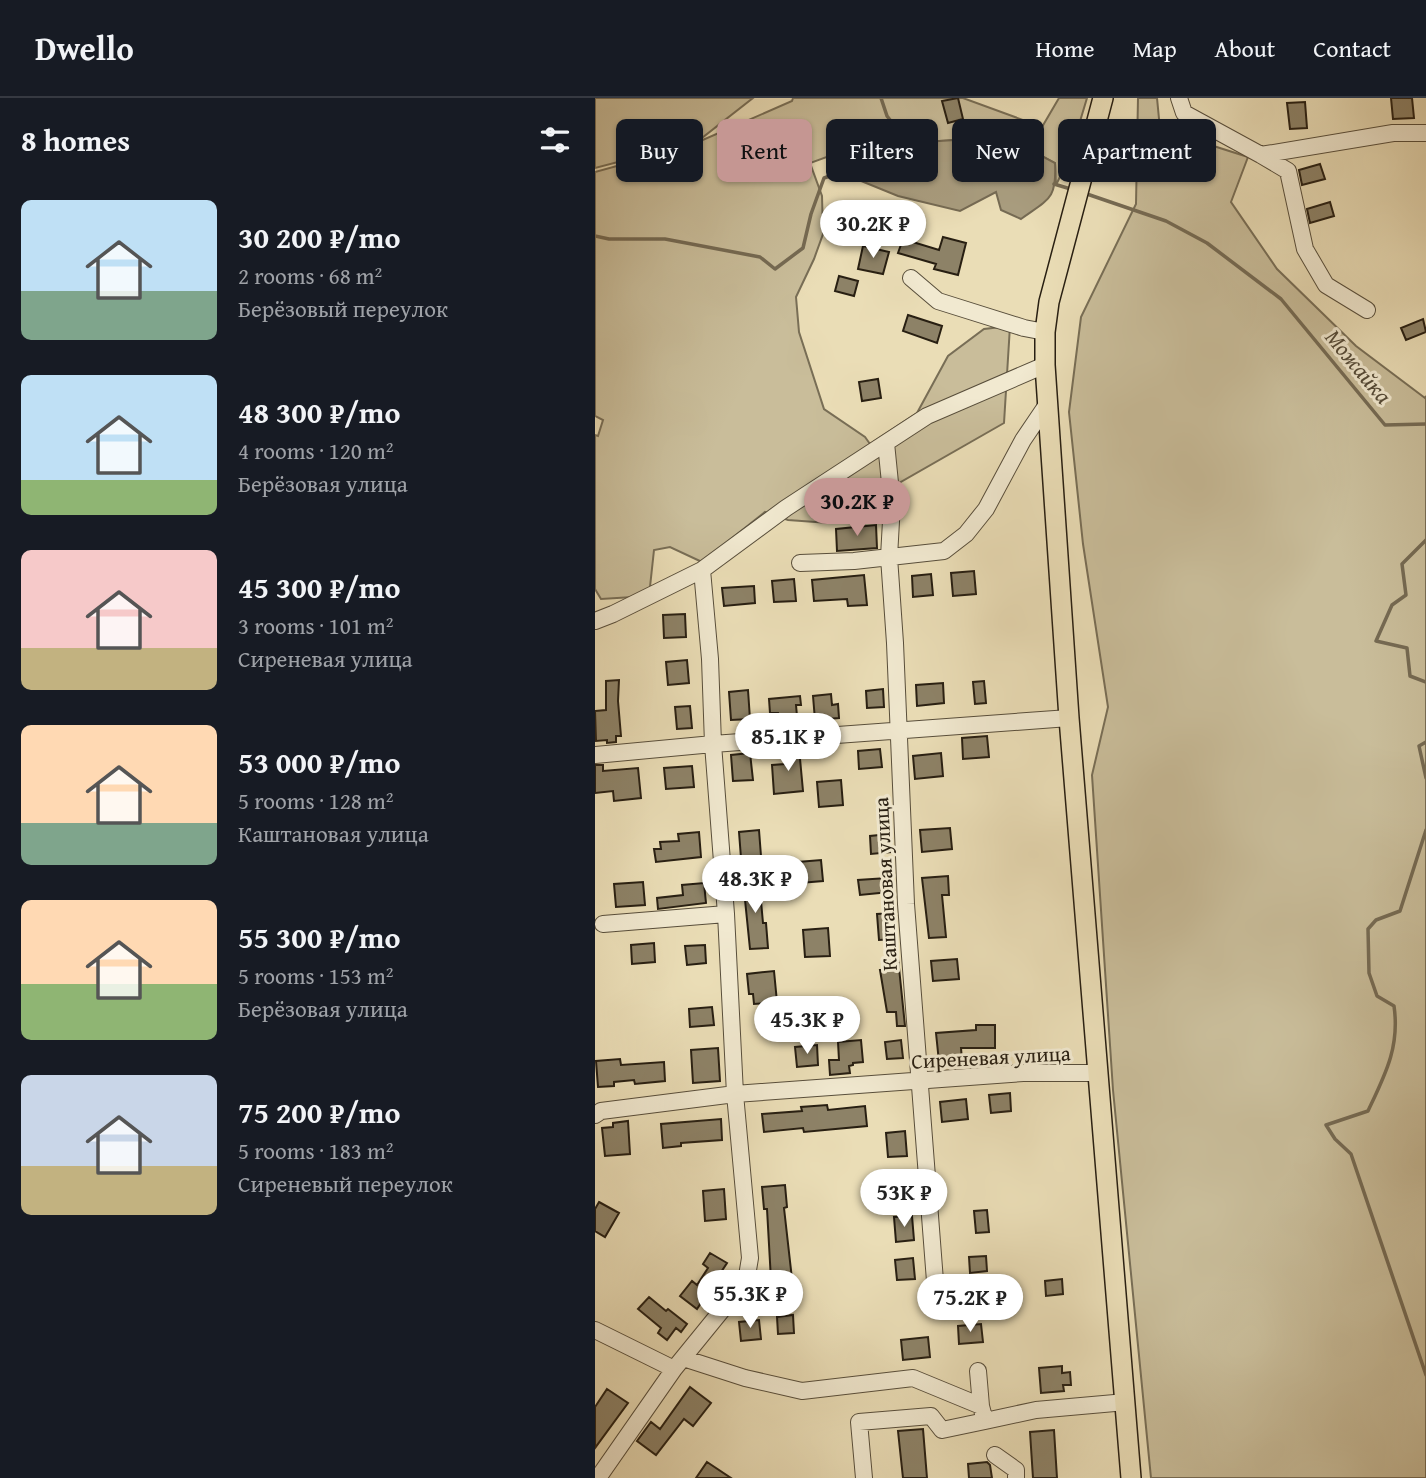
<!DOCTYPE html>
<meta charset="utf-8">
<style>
body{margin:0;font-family:"Gentium Book Plus",serif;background:#242831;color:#f1f3f6;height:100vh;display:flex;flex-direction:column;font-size:26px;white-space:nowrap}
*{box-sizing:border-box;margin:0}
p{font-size:23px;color:#9ea1a6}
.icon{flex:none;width:38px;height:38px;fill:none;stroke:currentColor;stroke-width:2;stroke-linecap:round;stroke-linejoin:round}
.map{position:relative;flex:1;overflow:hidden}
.side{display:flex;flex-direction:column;background:#171b24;width:595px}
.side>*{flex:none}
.top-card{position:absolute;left:21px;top:21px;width:665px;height:63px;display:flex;gap:14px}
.price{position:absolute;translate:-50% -60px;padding:0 16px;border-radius:24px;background:#fff;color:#222;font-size:23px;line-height:46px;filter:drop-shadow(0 2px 4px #0008)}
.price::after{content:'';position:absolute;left:50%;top:42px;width:21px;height:16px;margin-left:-10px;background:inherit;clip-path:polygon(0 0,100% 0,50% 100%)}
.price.on{background:#c59692;color:#111}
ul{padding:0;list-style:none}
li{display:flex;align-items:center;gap:21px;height:175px;padding:0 21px}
li span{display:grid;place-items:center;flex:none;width:196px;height:140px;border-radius:10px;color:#555}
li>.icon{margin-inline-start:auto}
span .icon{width:84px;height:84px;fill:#fffc;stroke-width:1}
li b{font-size:30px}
h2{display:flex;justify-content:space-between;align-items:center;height:84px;padding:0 21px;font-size:30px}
.pill{padding:0 24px;border-radius:10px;background:#171b24;box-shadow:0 2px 5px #0004;font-size:24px;line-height:63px}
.pill.on{background:#c59692;color:#111}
header{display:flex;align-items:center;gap:42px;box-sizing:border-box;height:98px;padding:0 35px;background:#171b24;border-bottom:2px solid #363941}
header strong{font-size:33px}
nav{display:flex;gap:38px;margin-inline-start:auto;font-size:24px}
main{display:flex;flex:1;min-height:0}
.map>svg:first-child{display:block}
</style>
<header>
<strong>Dwello</strong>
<nav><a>Home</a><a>Map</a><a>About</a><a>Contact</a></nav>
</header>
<main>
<section class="side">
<h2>8 homes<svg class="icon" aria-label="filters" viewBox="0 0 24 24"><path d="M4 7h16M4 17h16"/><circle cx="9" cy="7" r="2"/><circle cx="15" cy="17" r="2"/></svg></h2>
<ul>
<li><span style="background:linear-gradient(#bfe0f5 65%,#7fa58c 0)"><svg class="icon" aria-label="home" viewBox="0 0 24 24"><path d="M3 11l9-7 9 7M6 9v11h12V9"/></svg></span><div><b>30 200 ₽/mo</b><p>2 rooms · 68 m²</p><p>Берёзовый переулок</p></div></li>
<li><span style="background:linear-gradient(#bfe0f5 75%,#8fb573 0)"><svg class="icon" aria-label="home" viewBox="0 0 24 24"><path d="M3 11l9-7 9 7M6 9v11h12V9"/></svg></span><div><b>48 300 ₽/mo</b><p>4 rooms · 120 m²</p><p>Берёзовая улица</p></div></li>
<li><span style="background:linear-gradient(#f6c9c9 70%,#c2b280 0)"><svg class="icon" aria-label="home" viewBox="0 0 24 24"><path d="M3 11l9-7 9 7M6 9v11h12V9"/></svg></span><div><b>45 300 ₽/mo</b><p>3 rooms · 101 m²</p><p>Сиреневая улица</p></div></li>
<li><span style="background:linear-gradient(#ffd9b3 70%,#7fa58c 0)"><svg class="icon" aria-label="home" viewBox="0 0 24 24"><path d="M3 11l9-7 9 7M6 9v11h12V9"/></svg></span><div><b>53 000 ₽/mo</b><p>5 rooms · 128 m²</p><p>Каштановая улица</p></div></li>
<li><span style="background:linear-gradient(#ffd9b3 60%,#8fb573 0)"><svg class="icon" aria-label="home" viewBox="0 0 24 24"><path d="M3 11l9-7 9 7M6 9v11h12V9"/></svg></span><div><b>55 300 ₽/mo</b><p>5 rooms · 153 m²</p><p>Берёзовая улица</p></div></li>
<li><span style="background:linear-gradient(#c9d6e8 65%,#c2b280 0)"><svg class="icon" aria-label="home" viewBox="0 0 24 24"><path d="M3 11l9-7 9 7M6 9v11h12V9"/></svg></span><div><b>75 200 ₽/mo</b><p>5 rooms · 183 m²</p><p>Сиреневый переулок</p></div></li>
</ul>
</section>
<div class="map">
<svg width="831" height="1380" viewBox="0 0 831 1380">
<rect width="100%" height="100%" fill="#eaddb6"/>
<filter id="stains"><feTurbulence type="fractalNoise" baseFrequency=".00286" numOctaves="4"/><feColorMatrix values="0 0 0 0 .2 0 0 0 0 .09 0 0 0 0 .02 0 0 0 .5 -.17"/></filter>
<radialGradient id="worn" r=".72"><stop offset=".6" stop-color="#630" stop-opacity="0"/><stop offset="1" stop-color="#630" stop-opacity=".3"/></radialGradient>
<!-- green -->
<path fill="#c9bd9a" stroke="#786e56" stroke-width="2" d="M0,0H158L103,43L0,70Z
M198,0H368L447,29L464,0H492L474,60L461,87L460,65L404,35L376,41L313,45L244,74L247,62L237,57L215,65L227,98L228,136L219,161L201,199L204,234L229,311L270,339L275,346L322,315L353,258L389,231L415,228L409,325L234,425L193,422L170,414L107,464L75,449L59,452L54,498L6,501L0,491V337L3,338L8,322L0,318V74L94,48L197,3Z
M543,0H562L565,31L653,59L636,104L682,171L761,248L830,300L831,298V1380H556L518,992L497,677L513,609L488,446L474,314L486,219L541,106Z"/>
<!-- water -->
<path fill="#a89c7e" stroke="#756a53" stroke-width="2" d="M404,35L460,65C462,101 454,101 426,121L406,112L401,94L365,113L303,98L244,74L313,45L376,41Z"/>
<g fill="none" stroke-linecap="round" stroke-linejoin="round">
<!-- stream -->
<path stroke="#756a53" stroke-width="3.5" d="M286,0L292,18L313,45L317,46
M459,86L479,92
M489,95L571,123L612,145L686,201L790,327L831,326
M0,138L14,141H70L165,159L180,171L208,150L216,116L229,80L247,74
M831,442L807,466L811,497L797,507L781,543L812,550L815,578L831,584
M831,644L824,648L831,680
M831,732L805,813L781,822L773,831L774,875L782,898L799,908C805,949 790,977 773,1013L731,1027L740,1041L756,1056L831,1277"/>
</g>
<!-- building -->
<path fill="#8d8267" stroke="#281f12" stroke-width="2" d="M363,0L368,21L353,25L347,3Z
M796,0H817L819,20L798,21Z
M710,4L712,30L695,31L692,5Z
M725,66L730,81L707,87L704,72Z
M735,104L739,118L715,125L712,111Z
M348,139L371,145L363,177L339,171L341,166L303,155L308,141L344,152Z
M268,148L294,154L288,176L263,171Z
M244,178L263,183L259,198L240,193Z
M313,217L347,228L342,245L308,233Z
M828,221L831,234L811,242L806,230Z
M283,281L286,300L267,303L264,284Z
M281,427L282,450L242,453L241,431Z
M379,473L381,496L358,498L356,475Z
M336,476L338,497L318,499L317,478Z
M269,477L272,507L253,508L252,501L219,503L217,482Z
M199,481L201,503L179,504L177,483Z
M159,488L160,505L129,508L127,490Z
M90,516L91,539L69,540L68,517Z
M92,562L94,585L73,587L71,564Z
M24,582L23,603L26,638H21V644L12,645V642L1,643L0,613L11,612V583Z
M389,583L391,605L380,606L378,584Z
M348,585L349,605L322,608L321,587Z
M288,591L289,609L272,610L271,593Z
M153,592L155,621L136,622L134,594Z
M236,596L237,607L243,606L244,620L220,622L218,598Z
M205,598L206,607H201L202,618L184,620L183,615H175L174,601Z
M95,608L97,630L82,631L80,609Z
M392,638L394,659L368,661L367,640Z
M204,650L208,693L179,696L177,667L190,666L189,651Z
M285,651L287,669L264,671L263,653Z
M155,655L158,682L138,683L136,657Z
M346,655L348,678L320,681L318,658Z
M0,667H8V673L43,670L46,700L19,703L18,693L0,695Z
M97,668L99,689L71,691L69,670Z
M246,682L248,707L224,709L222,684Z
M355,730L357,751L327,754L325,732Z
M164,732L166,758L146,760L144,734Z
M104,734L106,759L61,764L59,751H66L65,744L84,743L83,736Z
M294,736L296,754L276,756L275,738Z
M226,762L228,783L205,785L203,764Z
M353,778L354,797H347L351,839L334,840L327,780Z
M292,780L294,794L265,797L263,782Z
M164,781L168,825H171L173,850L155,851L148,782Z
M48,784L50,807L21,809L19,786Z
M109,785L111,805L63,811L62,800L88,797L87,787Z
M298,815L301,841L284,842L282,816Z
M233,830L235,858L210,859L208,832Z
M59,845L60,864L37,866L36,847Z
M110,847L111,865L92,867L90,848Z
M303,860L310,928H302L301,914H292L285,872H290L289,861Z
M362,861L364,881L338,883L336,863Z
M179,873L182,904L159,906L158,896H154L152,876Z
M117,909L119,927L95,929L94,911Z
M381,927H400V950H366L367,962L344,964L341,935L381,932Z
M266,942L268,964L258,965V967L254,968L255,975L235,977L234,962H244L243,944Z
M306,942L308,960L292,961L290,944Z
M222,947L223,967L202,969L200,949Z
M123,950L125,983L98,985L96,952Z
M25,961L26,967L69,964L70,983L40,986L39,982L19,984V988L3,989L1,963Z
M415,995L416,1013L396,1015L394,997Z
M371,1001L373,1021L347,1024L345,1004Z
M232,1007L233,1012L270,1008L272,1028L209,1034L208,1030L169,1034L167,1016L207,1013L206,1009Z
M126,1021L127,1042L86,1045V1048L68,1050L66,1026Z
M33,1023L35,1056L10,1058L7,1030L18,1029V1025Z
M310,1033L312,1058L293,1059L291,1035Z
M316,1077L317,1094L298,1096L296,1078Z
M190,1087L192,1109L189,1110L197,1181L176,1182L172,1111H169L167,1089Z
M129,1091L131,1121L110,1123L108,1093Z
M4,1104L24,1115L10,1139L0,1133V1111Z
M392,1112L394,1134L381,1135L379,1113Z
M317,1118L319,1142L301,1144L299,1119Z
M115,1155L132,1165L102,1211L85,1198L97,1183L102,1187L113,1170L108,1166Z
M391,1158L392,1173L375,1175L374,1159Z
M318,1160L320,1181L302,1182L300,1162Z
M467,1181L468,1196L451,1198L450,1183Z
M54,1199L71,1213L73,1211L92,1226L86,1234L81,1230L72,1242L63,1235L66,1230L43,1211Z
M198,1217L199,1235L183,1236L182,1219Z
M164,1222L166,1241L146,1243L144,1224Z
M386,1226L388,1244L364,1246L363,1228Z
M333,1239L335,1259L308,1262L306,1242Z
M467,1268V1275L475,1274L476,1287H468L469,1293L446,1295L444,1270Z
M95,1289L116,1305L98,1328L89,1321L61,1357L42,1343L56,1324L65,1331Z
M12,1291L33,1305L0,1350V1309Z
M328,1331L332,1380H308L303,1333Z
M459,1332L462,1380H438L435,1334Z
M112,1364L136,1380H101Z
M392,1364L395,1367L397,1380H374L373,1366Z"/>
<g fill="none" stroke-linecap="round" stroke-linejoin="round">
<defs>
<path id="minor" d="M584,0L589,15L666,57L798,35H831
M666,57L693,73L710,151L731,187L772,212
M316,180L343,203L429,230L450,234
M291,345L297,405L294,459L300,545L311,806L340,1183
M205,465L259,463L349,453L371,436L391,411L428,342L451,308
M0,523L18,516L107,472L191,410L332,318L450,267
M0,657L118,646L474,620
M8,826L131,816
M0,1017L6,1013L140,996L428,975H503
M150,1190L163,1197L199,1194
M0,1232L79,1271
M88,1260L150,1280L207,1293L318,1280L386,1308L390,1323L441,1312L531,1304
M383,1273L386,1308
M400,1357L421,1372V1380
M3,1380L79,1271L136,1201L150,1190L155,1160L140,996L131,816L118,646L115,561L107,472
M269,1380L264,1324L336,1318L347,1332L390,1323"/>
<path id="major" d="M508,0L454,204L450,234V267L474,620L536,1380"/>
</defs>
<!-- minor casing -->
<use href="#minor" stroke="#584e3b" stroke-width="18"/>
<!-- major casing -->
<use href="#major" stroke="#281f12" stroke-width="22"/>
<!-- minor -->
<use href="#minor" stroke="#f1e9d0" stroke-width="16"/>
<!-- major -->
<use href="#major" stroke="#eaddb6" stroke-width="19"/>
</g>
<g text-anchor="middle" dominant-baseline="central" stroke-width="6" stroke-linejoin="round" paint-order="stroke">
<!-- street labels -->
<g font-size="21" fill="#281f12" stroke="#f1e9d0">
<text transform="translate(290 786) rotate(-93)">Каштановая улица</text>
<text transform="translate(396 959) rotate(-3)">Сиреневая улица</text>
</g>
<!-- water labels -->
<g font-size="23" font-style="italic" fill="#554b38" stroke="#f1e9d0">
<text transform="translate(764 268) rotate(50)">Можайка</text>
</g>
</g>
<rect width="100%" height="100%" filter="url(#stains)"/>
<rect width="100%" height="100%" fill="url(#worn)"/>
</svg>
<b class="price" style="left:278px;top:162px">30.2K ₽</b>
<b class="price on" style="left:262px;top:440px">30.2K ₽</b>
<b class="price" style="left:193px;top:675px">85.1K ₽</b>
<b class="price" style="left:160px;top:817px">48.3K ₽</b>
<b class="price" style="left:212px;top:958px">45.3K ₽</b>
<b class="price" style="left:309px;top:1131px">53K ₽</b>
<b class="price" style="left:155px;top:1232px">55.3K ₽</b>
<b class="price" style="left:375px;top:1236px">75.2K ₽</b>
<div class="top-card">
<a class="pill">Buy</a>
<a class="pill on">Rent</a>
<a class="pill">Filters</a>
<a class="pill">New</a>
<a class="pill">Apartment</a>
</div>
</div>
</main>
